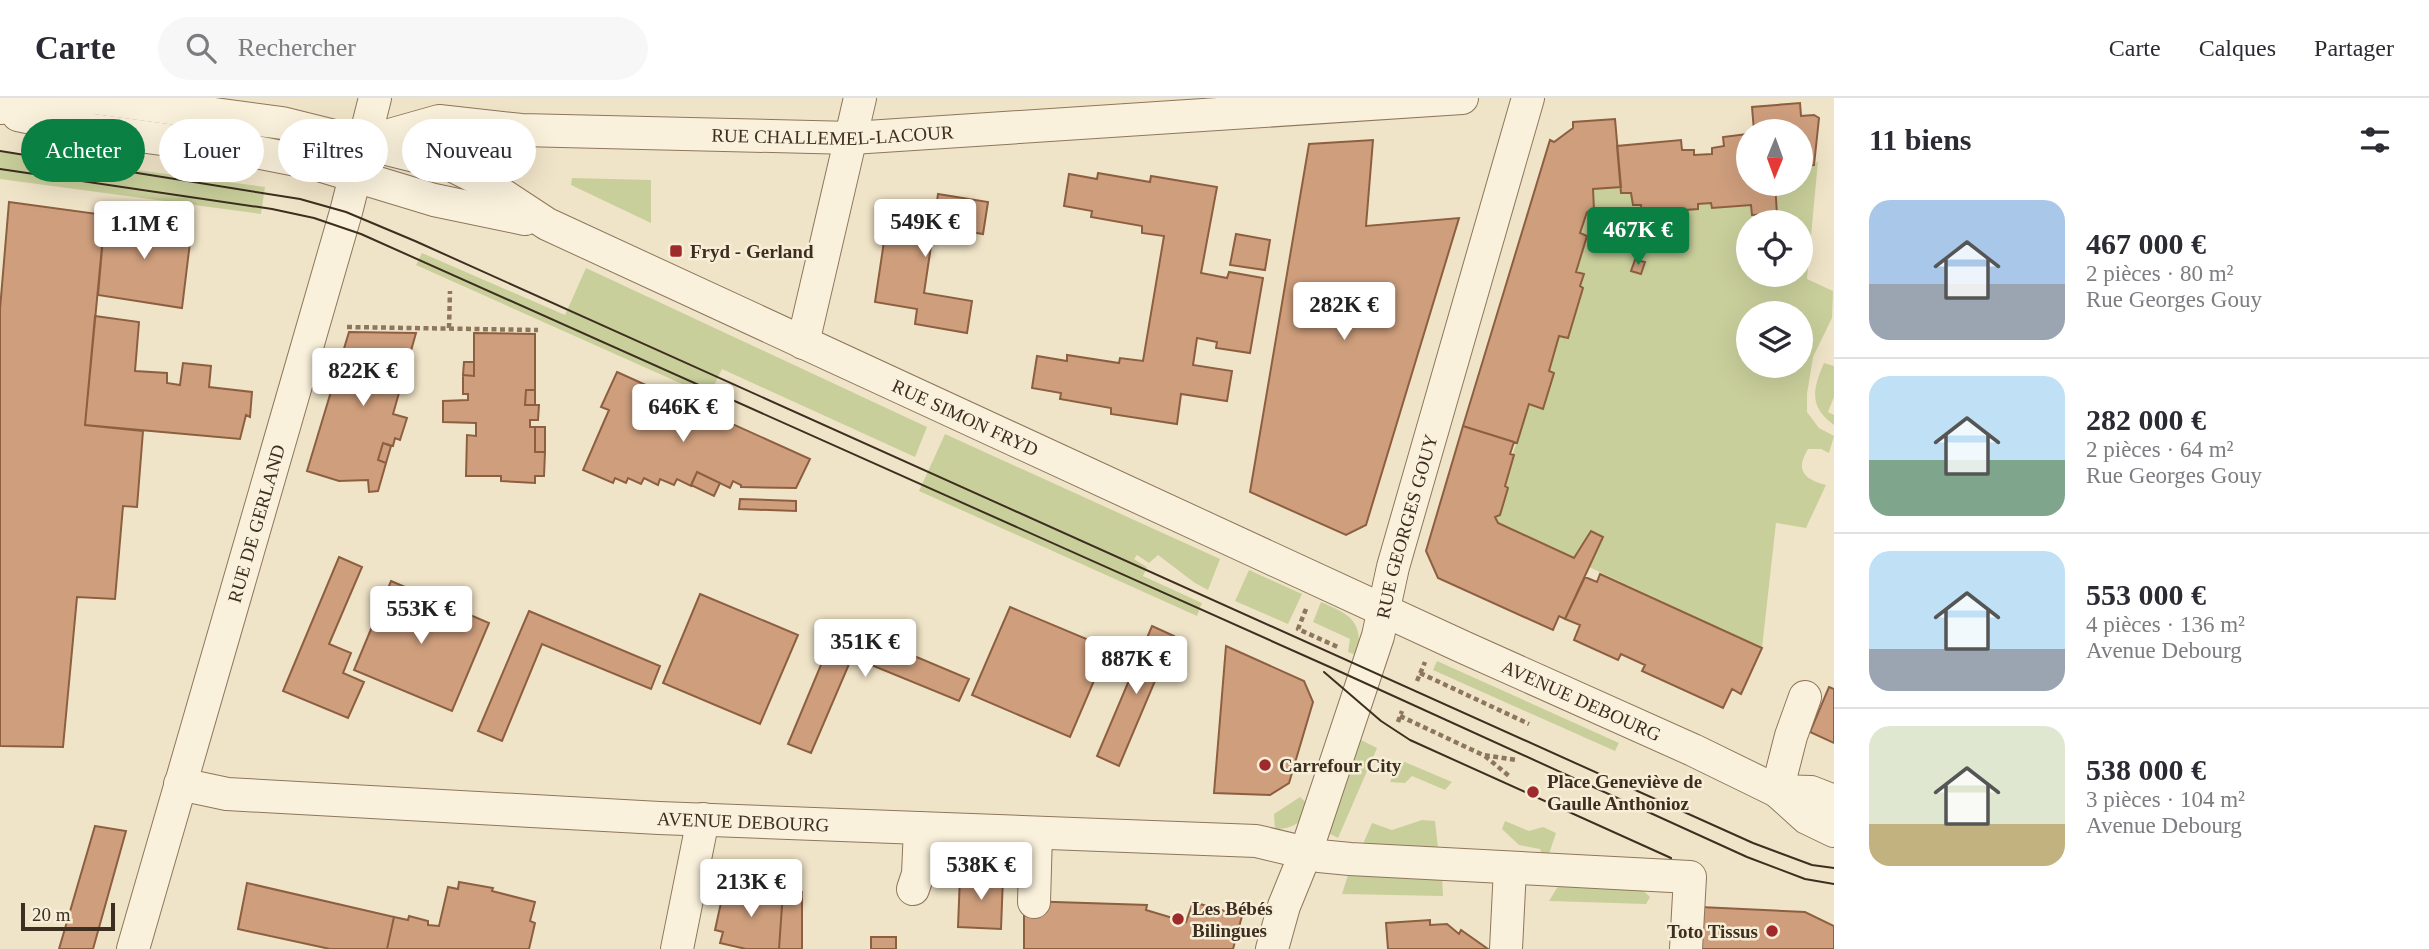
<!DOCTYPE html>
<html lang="fr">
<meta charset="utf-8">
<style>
body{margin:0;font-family:Georgia,serif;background:#f7f7f7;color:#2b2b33;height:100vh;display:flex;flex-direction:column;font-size:26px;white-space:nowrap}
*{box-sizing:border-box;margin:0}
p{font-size:23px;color:#7c7c81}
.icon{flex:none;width:38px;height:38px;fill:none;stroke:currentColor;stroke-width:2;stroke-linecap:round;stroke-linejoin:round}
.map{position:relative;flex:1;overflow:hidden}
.drawer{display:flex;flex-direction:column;background:#fff;width:595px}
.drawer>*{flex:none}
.hud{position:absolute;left:21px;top:21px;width:665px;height:63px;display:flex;gap:14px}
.needle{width:46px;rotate:181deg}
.controls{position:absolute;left:1736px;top:21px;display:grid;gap:14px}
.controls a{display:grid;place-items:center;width:77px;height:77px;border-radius:50%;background:#fff;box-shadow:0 7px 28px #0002;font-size:35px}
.scale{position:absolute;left:21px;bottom:18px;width:94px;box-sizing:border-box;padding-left:7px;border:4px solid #3d2e20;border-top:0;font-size:19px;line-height:24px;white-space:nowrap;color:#3d2e20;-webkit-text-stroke:5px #f7eed8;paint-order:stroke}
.price{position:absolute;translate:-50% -60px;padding:0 16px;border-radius:7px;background:#fff;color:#222;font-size:23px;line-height:46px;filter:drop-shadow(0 2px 4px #0008)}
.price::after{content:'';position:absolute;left:50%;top:42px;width:21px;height:16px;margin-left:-10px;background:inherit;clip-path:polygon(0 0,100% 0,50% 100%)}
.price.active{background:#0b8043;color:#fff}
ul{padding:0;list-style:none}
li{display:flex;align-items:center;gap:21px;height:175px;padding:0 35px}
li+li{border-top:2px solid #e1e1e2}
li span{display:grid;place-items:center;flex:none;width:196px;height:140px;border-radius:21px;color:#555}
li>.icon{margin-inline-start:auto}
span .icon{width:84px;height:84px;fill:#fffc;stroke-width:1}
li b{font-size:30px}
h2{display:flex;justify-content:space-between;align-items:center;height:84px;padding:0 35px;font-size:30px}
.chip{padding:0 24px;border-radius:32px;background:#fff;box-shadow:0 7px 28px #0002;font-size:24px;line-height:63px}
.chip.active{background:#0b8043;color:#fff}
header{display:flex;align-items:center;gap:42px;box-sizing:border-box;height:98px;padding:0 35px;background:#fff;border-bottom:2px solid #e1e1e2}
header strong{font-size:33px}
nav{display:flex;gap:38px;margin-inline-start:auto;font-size:24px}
.search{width:490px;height:63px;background:#f7f7f7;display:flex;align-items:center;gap:18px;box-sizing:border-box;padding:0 24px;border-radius:38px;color:#7c7c81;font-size:26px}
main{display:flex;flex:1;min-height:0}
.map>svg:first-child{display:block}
</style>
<header>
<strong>Carte</strong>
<div class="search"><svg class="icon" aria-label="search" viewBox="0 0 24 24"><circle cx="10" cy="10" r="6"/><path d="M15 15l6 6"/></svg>Rechercher</div>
<nav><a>Carte</a><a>Calques</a><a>Partager</a></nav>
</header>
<main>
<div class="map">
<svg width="1834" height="851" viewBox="0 0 1834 851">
<rect width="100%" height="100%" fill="#f0e4c8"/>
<!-- green -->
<path fill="#c9cf9b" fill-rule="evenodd" d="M0,54L265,89L261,116L0,81Z
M1818,63L1807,181L1833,193L1832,220L1813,259L1807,296V314L1819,330L1834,338L1829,355L1821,351H1808C1795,373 1804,381 1826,387L1806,430L1776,425L1762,550L1589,469L1602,438L1590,433L1574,460L1498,425L1495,419L1500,416L1508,390L1505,388C1510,359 1520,335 1529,306L1543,310L1554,275L1549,273L1559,238L1568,240L1583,190L1580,188L1583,176L1576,174L1587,138L1580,135L1587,114L1594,112L1593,91L1621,89V95H1631L1633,107H1641L1642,120L1686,116L1685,112C1706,102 1729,106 1751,107L1753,117L1777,116L1775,86H1801V68L1814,67ZM1748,124H1801V177H1748ZM1748,215H1801V268H1748Z
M572,80L651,82V125L571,87Z
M422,155L565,217L586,170L927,329L915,359L722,271L709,298L416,167Z
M1824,265L1834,268V299L1828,314L1834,317V327C1808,308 1813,291 1824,265Z
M945,336L1220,461L1208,492L1195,485L1158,457L1149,465L1137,457L1134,461L1147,469L1143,478L1202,505L1197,518L919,393Z
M1249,472L1302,496L1288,526L1235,503Z
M1321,504C1351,517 1363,523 1358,558L1348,554L1350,541L1313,524Z
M1437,563L1619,645L1615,653L1433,572Z
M1357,640L1377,650L1338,740L1328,735Z
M1400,662L1452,684L1445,692L1412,678L1405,685L1390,684Z
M1300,699L1309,707C1304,724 1293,731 1275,731L1274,716Z
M1422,722L1435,723L1438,750L1363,746L1372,725L1392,732Z
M1505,723L1529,733L1543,729L1556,735L1547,762H1544L1540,751L1519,747L1502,731Z
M1349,774L1442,778L1443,798L1342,796Z
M1563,780L1634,784L1650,799L1646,806L1549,803Z"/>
<!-- building -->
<path fill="#cf9f7d" stroke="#8d5f41" stroke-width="2" d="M1800,5L1801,18L1814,17L1819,20L1814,67L1801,68V33H1754L1752,9Z
M1615,21L1621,89L1593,91L1594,112L1587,114L1580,135L1587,138L1576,174L1584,176L1580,188L1583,190L1568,240L1559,238L1549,273L1554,275L1543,311L1529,306L1517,345L1463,328L1550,42L1554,44L1573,30V24Z
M1748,36V86H1775L1777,116L1752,117L1751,107L1712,110L1711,105L1698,106V111L1685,112L1686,117L1642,121L1641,107H1633L1631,95H1621L1617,48L1681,42L1682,52H1694V57L1712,56V50L1724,48L1723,39Z
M1373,42L1366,128L1459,120L1366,427L1346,437L1250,394L1309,46Z
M1098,75L1150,84L1151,78L1217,89L1201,175L1227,180L1229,174L1263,180L1250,255L1216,250L1217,244L1197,240L1193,267L1232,273L1227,303L1181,296L1177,326L1111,316V310L1060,301L1061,295L1032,290L1037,258L1067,263V257L1119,265L1120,260L1143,263L1164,138L1142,135V128L1091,119L1092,113L1064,108L1069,76L1097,81Z
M938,96L988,104L983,136L934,128L924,195L972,203L967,235L915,226L917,211L875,204L890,103L936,111Z
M9,104L105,117L85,327L143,333L137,409L123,408L115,501L77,499L63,649L0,648V211Z
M105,117L192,128L182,210L98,197Z
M1236,136L1270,142L1265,172L1230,167Z
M1635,162L1645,164L1641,176L1631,173Z
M95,218L139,224L135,273L167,275V285L180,287L183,265L211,268L209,289L252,294L250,319L246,317L240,341L85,327Z
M349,234L416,235L393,316L407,320L400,342L395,340L393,348L383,345L378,362L386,365L378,393L369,394L368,382L339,383L307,373Z
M474,235L535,236V292H526L525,307H539L538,322H530V329H535V354H545L544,378H535V385L501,383V378H466L467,337L476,338V325L443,324V303L468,302V296H463V277L474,278Z
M464,264H474V278L463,277Z
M617,274L810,361L796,390L741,389V387L733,383L730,390L697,374L691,388L677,381L674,387L660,381L658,387L644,380L641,386L628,380L626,385L615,380L613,385L583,372L609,312L601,309Z
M526,292H535V307H525Z
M1463,328L1514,344L1510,356L1514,357L1505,388L1508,390L1500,417L1495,419L1498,425L1574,460L1591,433L1603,439L1565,521L1559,518L1553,532L1438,480L1426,453Z
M535,329H545V354H535Z
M383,345L391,348L386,365L378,362Z
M697,374L720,385L714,398L691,387Z
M740,401L796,403V413L739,411Z
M339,459L362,469L329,546L351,555L343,575L364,584L348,620L283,593Z
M1600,476L1762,550L1741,596L1732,591L1723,610L1642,573L1645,567L1621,556L1618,562L1574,542L1580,527L1565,521L1585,479L1597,484Z
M391,483L489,525L452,613L354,572Z
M700,496L798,537L760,626L663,585Z
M1010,509L1108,550L1070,639L972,597Z
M529,513L660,568L651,591L542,546L502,643L478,633Z
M838,526L969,581L959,603L852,559L811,655L788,646Z
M1152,528L1174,538L1119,668L1097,658Z
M1226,548L1304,583L1313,604L1289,685L1270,697L1214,695Z
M1829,589L1834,591V645L1810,634Z
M95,728L126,733L93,851H59Z
M960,778L1003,779L1001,831L958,829Z
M459,784L493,790L492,793L535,804L530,823L535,825L529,851H387L394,819L408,822L409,818L428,823V827L439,828L448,789L458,791Z
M247,785L394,819L387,851H330L238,831Z
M724,791L783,793L779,851H746L720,845L723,834L715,832Z
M783,793L802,794V851H779Z
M1024,803L1147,807L1146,812L1186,824L1193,804L1242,818L1233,851H1024Z
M1700,809L1805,814L1834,828V851H1696Z
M1430,822V827L1447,826L1459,836L1461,832L1488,851H1388L1386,825Z
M871,839H896V851H871Z"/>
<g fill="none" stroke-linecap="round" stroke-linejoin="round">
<defs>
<g id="minor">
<path id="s1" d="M0,10L93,0L282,25L451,67L477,80L547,126L1463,549L1693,652L1777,693L1807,720L1834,733"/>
<path d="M18,17L79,30L251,53L312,65L434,102L525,121"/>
<path id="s2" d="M365,44L439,23L521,32L852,40L1462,0"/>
<path d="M803,245L860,0"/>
<path id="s3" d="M180,686L227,696L659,720L1256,743L1319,758L1350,761L1690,779L1686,851"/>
<path d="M1777,693L1791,638L1805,599"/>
<path d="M1777,693L1811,694L1834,703"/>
<path d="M913,791L918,776L920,730"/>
<path d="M1034,804L1036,736"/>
<path id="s4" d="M133,851L346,114L375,0"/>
<path d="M677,851L703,721"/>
<path id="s5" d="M1272,851L1284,808L1306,754L1378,538L1393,469L1528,0"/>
<path d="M1506,851L1510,770"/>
</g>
</defs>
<!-- minor casing -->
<use href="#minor" stroke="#8d765c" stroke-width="34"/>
<!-- path -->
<path stroke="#8d765c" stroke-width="4.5" stroke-dasharray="5 3.5" stroke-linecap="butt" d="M347,229L538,232
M449,230L450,193
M1306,511L1298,531L1340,550
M1420,575L1529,626
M1417,583L1425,564
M1400,618L1483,657L1516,662
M1398,624L1402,613
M1485,658L1509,678"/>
<!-- minor -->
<use href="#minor" stroke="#faf1dc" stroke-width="32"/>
<!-- tram -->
<path stroke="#3d2e20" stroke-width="2" d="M0,53L300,101L346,114L415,143L1753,745L1812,767L1834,770
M0,71L272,111L314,120L361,136L1332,570L1747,759L1805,781L1834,786
M1324,574L1381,623L1410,642L1671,760"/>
</g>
<!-- markers -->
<g fill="#9e2a2b" stroke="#f7eed8" stroke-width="2.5">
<rect x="669" y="146" width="14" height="14" rx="3.5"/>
<circle cx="1265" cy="667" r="7"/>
<circle cx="1533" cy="694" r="7"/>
<circle cx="1178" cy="821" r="7"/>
<circle cx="1772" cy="833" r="7"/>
</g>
<g text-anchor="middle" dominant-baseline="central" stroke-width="5" stroke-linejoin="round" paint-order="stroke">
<!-- street labels -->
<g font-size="19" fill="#3d2e20" stroke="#f7eed8">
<text stroke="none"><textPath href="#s2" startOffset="471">RUE CHALLEMEL-LACOUR</textPath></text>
<text stroke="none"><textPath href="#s1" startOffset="1032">RUE SIMON FRYD</textPath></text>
<text stroke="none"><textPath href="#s4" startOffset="443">RUE DE GERLAND</textPath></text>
<text stroke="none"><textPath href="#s5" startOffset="444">RUE GEORGES GOUY</textPath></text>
<text stroke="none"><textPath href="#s1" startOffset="1710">AVENUE DEBOURG</textPath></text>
<text stroke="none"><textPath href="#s3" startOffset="565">AVENUE DEBOURG</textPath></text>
</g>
<!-- poi labels -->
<g font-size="19" font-weight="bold" fill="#3d2e20" stroke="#f7eed8" text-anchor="start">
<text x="690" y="153">Fryd - Gerland</text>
<text x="1279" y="667">Carrefour City</text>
<text x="1547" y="683">Place Geneviève de<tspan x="1547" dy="22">Gaulle Anthonioz</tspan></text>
<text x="1192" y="810">Les Bébés<tspan x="1192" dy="22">Bilingues</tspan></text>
<text x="1758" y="833" text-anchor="end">Toto Tissus</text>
</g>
</g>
</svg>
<div class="controls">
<a><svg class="needle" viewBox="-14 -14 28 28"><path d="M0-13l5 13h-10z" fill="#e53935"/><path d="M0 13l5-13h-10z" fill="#7c7c81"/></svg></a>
<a><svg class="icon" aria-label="locate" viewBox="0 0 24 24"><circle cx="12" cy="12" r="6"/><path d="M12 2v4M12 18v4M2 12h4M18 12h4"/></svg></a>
<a><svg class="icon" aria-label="layers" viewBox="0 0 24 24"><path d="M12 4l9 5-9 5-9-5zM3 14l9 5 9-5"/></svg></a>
</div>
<div class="scale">20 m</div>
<b class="price" style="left:925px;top:161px">549K €</b>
<b class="price" style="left:144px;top:163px">1.1M €</b>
<b class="price active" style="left:1638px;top:169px">467K €</b>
<b class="price" style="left:1344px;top:244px">282K €</b>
<b class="price" style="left:363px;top:310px">822K €</b>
<b class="price" style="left:683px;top:346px">646K €</b>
<b class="price" style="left:421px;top:548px">553K €</b>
<b class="price" style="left:865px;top:581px">351K €</b>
<b class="price" style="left:1136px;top:598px">887K €</b>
<b class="price" style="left:981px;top:804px">538K €</b>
<b class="price" style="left:751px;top:821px">213K €</b>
<div class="hud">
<a class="chip active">Acheter</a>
<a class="chip">Louer</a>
<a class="chip">Filtres</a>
<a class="chip">Nouveau</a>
</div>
</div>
<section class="drawer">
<h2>11 biens<svg class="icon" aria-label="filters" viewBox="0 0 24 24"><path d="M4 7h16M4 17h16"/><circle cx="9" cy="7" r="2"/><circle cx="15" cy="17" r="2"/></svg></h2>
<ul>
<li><span style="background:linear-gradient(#a9c7e8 60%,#9aa5b1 0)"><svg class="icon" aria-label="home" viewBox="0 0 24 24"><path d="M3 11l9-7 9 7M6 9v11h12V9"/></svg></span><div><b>467 000 €</b><p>2 pièces · 80 m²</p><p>Rue Georges Gouy</p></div></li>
<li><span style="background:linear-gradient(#bfe0f5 60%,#7fa58c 0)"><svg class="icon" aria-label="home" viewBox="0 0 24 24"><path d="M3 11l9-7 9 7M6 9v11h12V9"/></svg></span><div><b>282 000 €</b><p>2 pièces · 64 m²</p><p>Rue Georges Gouy</p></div></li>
<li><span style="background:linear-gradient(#bfe0f5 70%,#9aa5b1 0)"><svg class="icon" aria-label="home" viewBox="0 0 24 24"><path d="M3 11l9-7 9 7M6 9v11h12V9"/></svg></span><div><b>553 000 €</b><p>4 pièces · 136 m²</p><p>Avenue Debourg</p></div></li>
<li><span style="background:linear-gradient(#dfe7d0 70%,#c2b280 0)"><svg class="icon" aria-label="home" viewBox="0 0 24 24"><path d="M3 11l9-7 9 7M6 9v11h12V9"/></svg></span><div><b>538 000 €</b><p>3 pièces · 104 m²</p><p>Avenue Debourg</p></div></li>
</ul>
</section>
</main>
